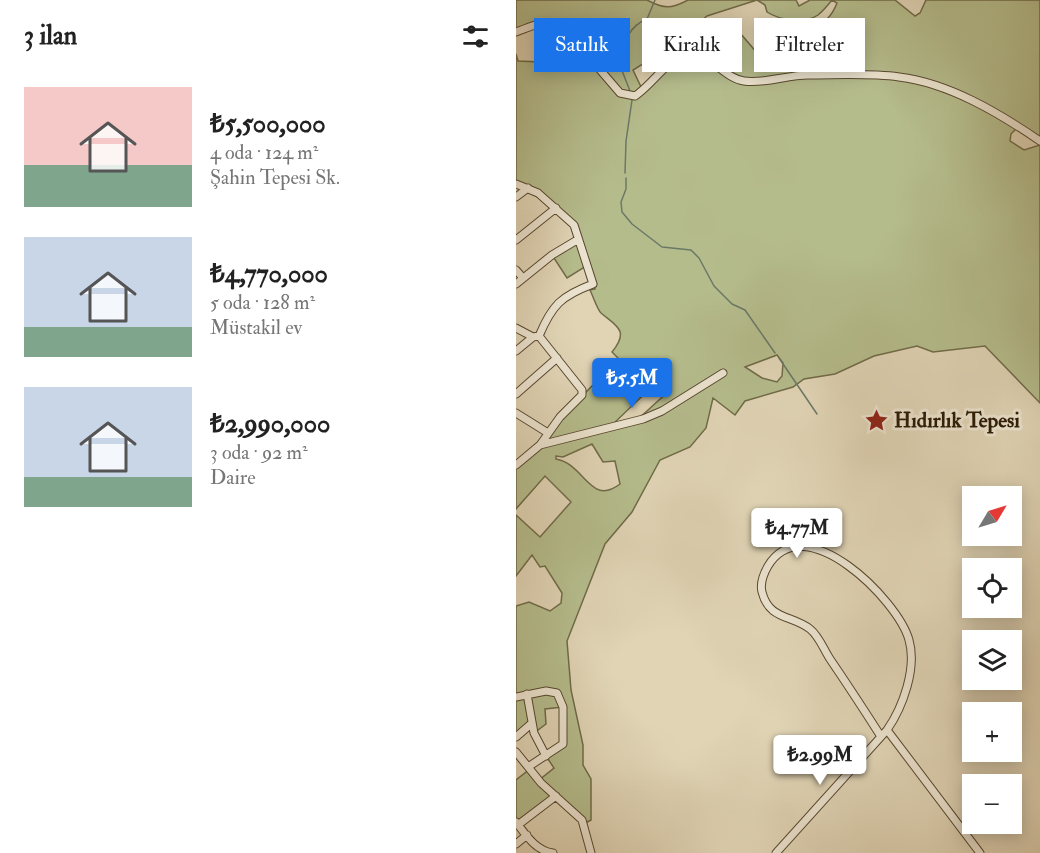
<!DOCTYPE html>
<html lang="tr">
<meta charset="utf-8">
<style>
body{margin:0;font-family:"IM FELL Double Pica",serif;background:#f2f2f2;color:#222;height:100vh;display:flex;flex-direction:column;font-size:22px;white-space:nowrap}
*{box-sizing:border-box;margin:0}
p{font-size:20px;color:#767676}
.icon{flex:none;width:33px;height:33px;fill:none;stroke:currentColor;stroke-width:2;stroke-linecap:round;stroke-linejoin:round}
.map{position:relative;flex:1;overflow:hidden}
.panel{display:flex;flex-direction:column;background:#fff;width:516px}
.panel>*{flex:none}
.top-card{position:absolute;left:18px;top:18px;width:416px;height:54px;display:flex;gap:12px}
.needle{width:39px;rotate:52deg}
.tools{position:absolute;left:446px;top:486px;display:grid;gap:12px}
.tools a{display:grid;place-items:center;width:60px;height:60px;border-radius:0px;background:#fff;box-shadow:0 3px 15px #0003;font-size:30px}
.price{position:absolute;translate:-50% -51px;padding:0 14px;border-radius:6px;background:#fff;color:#222;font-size:20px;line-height:39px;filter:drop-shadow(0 2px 3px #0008)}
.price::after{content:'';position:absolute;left:50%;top:36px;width:18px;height:14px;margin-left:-9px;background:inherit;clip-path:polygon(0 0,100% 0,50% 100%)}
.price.active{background:#1a73e8;color:#fff}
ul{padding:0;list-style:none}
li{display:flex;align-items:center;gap:18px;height:150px;padding:0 24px}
li span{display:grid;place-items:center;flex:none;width:168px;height:120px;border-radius:0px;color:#555}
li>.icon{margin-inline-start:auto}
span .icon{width:72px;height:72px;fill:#fffc;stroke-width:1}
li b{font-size:26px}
h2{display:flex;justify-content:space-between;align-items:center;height:72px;padding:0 24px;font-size:26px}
.tag{padding:0 21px;border-radius:0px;background:#fff;box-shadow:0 3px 15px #0003;font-size:21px;line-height:54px}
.tag.active{background:#1a73e8;color:#fff}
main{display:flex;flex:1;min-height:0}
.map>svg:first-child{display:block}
</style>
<main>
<section class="panel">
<h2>3 ilan<svg class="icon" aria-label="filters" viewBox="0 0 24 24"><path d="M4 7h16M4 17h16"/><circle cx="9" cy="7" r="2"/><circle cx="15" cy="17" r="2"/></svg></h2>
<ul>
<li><span style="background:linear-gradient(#f6c9c9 65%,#7fa58c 0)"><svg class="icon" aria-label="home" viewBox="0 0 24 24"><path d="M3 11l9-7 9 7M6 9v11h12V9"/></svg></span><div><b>₺5,500,000</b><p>4 oda · 124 m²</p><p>Şahin Tepesi Sk.</p></div></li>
<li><span style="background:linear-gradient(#c9d6e8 75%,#7fa58c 0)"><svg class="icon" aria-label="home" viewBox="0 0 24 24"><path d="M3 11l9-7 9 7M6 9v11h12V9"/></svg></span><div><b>₺4,770,000</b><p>5 oda · 128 m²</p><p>Müstakil ev</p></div></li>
<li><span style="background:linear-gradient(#c9d6e8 75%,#7fa58c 0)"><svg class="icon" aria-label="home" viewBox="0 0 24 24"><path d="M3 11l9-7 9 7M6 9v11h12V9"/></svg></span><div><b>₺2,990,000</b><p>3 oda · 92 m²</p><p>Daire</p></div></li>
</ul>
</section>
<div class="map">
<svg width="524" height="853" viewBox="0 0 524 853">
<rect width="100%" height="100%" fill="#e0d4b5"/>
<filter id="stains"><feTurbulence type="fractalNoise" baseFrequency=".00333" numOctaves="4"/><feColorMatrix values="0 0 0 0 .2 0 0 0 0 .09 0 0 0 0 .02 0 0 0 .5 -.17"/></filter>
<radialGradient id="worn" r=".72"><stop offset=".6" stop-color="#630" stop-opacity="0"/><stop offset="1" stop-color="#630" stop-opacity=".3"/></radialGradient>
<!-- green -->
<path fill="#b5bc8c" stroke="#706b48" stroke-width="1.5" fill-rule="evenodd" d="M0,0H131C148,9 155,9 172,0H280L283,6L294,0H379L399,16L404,13L410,0H524V141L502,127L495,134L494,141L508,150L524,145V403L469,346L417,352L401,346L358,356L319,374L288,379L277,387L229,401L219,415L197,398L190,428L174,447L144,460L116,512L89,544L51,641L55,690L67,745V765L75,779V820L68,824L40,796L0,822V780L14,769L23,780L38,768L30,756L45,746L47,707L29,709L30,724L18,733L15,725L0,737V606L13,602L34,611L45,603L46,593L29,566L24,567L16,555L0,576V515L24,537L55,502L29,476L0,509V465L24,445L37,426L76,386L108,378L105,361L96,352C114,330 100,326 85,313C81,309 77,296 74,290L79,289L70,266L51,278L36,255L61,240V231L40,208L0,184V54L2,61L48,63L56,37L40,23L0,32ZM241,0L249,5L251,12C263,20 289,24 302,15C307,11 312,5 316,0L321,3C312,27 292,30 277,47L271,45L260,54H242L224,33L219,32L194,47L186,57H162L127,91L117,70L159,44L191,16ZM261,355L267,363L266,376L261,382L246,378L229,367ZM145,378L155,389L120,421L96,425ZM76,444L87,462L99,461L104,484C74,507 69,464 40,459V456L47,457Z"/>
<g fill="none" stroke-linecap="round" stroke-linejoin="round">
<!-- stream -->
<path stroke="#6a7966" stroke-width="1.5" d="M114,91L103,63C108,44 111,27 131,19L139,0
M109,173L110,141L116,100
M110,178V189L105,202L106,212L116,224L146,247L175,250L183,258L198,286L216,304L229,310L259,353
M263,358L301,414"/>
<defs>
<path id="minor" d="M0,32C17,26 34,16 49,29L104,93L119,96C136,85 152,58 172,54C193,51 207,78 228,81C249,84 271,75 292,75C322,75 354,73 383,77C433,83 483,113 524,141
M0,184L22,193L58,225L77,284C45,296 36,305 23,336
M0,197L12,188
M0,240L40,208
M0,270L7,278
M0,284L36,255L61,240
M0,328L17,337L23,336L66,390V395L44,417L24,445
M0,351L17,337
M0,394L41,358
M0,413L32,433
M0,465L24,445L127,419L146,411L207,373
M11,694L18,733L30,756
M0,697L30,691L41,693L47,707V744L12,767
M371,730L464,853
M0,737L15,724
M0,752L25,783L66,820L75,853
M0,822C10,835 20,851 37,853
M2,825L40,796
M0,844L11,835
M260,853L371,730C387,707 401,668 393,640C382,600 288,506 252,566C248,573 244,584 246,592C253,620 276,615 294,629C303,636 308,650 314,659C331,684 348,710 364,735"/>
</defs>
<!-- minor casing -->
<use href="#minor" stroke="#584830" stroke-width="9"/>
<!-- minor -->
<use href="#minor" stroke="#ebe3cf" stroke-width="7"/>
</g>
<!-- icons -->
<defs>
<symbol id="sight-bare" viewBox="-9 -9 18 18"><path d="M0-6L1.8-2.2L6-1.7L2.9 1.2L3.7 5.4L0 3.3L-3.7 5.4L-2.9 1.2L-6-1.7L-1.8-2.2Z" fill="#8f2418" stroke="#ebe3cf" stroke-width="2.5" paint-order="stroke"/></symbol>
</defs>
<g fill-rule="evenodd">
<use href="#sight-bare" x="344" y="404" width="33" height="33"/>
</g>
<g text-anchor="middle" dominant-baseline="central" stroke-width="6" stroke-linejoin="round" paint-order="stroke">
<!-- poi labels -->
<g font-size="21" font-weight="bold" fill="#2a1a04" stroke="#ebe3cf" text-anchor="start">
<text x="378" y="420">Hıdırlık Tepesi</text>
</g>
</g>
<rect width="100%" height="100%" filter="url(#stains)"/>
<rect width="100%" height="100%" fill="url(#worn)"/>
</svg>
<div class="tools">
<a><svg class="needle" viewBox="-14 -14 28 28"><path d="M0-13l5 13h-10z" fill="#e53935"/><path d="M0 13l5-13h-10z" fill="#767676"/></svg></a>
<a><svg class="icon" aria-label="locate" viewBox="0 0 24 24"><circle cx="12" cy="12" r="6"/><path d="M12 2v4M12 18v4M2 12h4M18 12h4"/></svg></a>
<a><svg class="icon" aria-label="layers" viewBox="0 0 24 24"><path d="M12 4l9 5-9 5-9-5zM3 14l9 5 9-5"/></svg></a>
<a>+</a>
<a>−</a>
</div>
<b class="price active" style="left:116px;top:409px">₺5.5M</b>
<b class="price" style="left:281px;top:559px">₺4.77M</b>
<b class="price" style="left:304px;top:786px">₺2.99M</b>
<div class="top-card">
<a class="tag active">Satılık</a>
<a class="tag">Kiralık</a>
<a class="tag">Filtreler</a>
</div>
</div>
</main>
